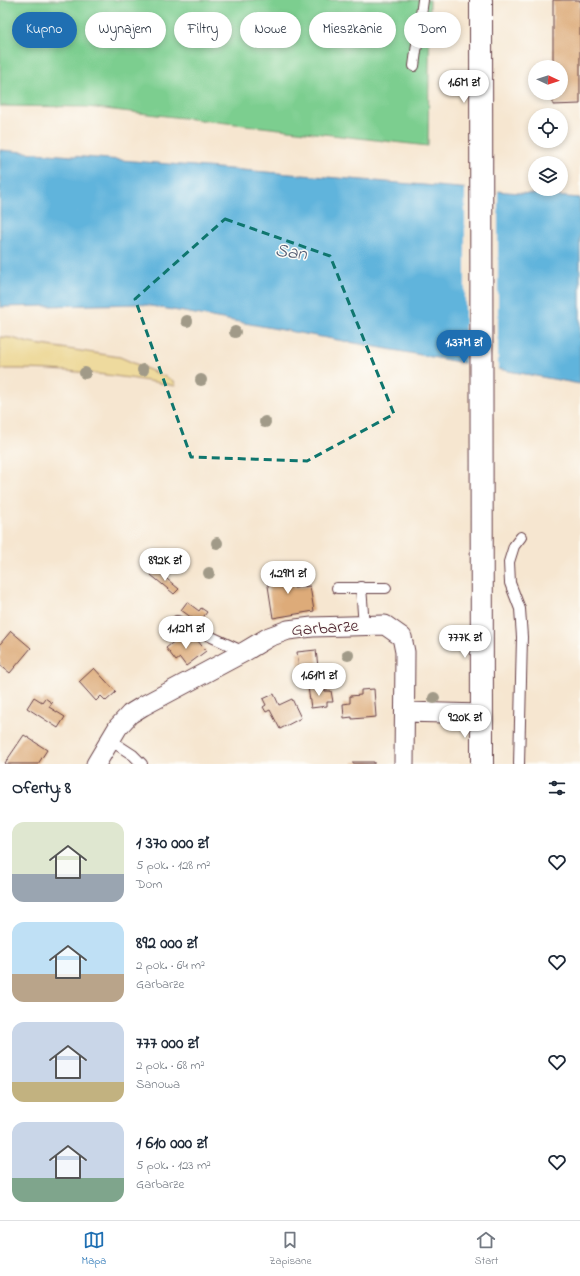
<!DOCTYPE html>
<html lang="pl">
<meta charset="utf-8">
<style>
body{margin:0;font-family:"Indie Flower",sans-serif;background:#f6f6f7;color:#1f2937;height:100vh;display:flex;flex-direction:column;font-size:15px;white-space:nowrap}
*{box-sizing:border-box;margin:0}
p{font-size:13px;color:#747a83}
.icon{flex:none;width:22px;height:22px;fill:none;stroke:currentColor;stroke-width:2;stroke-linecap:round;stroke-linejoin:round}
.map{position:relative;height:764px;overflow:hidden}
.panel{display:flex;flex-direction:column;background:#fff;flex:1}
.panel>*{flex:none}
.guide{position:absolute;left:12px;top:12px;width:556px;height:36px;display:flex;gap:8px}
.needle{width:26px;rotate:94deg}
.buttons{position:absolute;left:528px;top:60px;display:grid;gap:8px}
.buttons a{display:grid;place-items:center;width:40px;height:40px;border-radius:50%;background:#fff;box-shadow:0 2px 6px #0003;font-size:20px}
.price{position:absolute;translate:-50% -34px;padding:0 9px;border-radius:14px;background:#fff;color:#222;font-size:13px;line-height:26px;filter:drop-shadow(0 1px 2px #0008)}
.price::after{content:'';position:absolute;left:50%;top:24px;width:12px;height:9px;margin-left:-6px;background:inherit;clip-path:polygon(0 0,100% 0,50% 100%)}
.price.active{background:#1f6fb2;color:#fff}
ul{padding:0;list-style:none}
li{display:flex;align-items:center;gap:12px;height:100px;padding:0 12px}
li span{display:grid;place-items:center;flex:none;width:112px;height:80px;border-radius:12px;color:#555}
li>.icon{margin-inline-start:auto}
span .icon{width:48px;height:48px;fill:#fffc;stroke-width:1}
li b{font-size:17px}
h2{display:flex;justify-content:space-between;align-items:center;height:48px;padding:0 12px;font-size:17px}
.pill{padding:0 14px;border-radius:18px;background:#fff;box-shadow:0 2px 6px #0003;font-size:14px;line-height:36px}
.pill.active{background:#1f6fb2;color:#fff}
.tabs{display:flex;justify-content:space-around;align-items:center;height:56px;border-top:1px solid #e0e1e3;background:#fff;font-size:11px;color:#747a83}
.tabs a{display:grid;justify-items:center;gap:2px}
.tabs .active{color:#1f6fb2}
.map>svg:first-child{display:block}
</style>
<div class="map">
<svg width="580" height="764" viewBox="0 0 580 764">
<rect width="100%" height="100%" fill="#fdfcf7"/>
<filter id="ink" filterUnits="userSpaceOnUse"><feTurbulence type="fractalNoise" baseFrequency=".025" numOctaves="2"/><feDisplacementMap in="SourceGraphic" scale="8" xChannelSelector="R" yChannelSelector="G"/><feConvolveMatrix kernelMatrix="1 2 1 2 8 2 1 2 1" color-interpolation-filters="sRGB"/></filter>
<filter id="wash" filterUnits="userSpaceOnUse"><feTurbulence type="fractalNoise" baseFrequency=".012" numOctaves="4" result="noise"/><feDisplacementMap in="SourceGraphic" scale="16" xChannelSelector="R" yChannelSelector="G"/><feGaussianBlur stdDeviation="0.9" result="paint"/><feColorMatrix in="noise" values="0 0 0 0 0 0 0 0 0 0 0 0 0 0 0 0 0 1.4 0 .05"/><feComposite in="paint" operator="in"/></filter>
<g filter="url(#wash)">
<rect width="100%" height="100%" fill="#f6e6d0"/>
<!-- green -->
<path fill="#7bce8f" stroke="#62765d" d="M0,0H430L428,146L87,107L0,106Z"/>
<!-- sand -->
<path fill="#eeda9e" stroke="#9c7c64" d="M0,337L12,338L29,343L120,357L170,379L174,381L176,386C119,375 59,368 0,369Z"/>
<!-- water -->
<path fill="#60b4dc" stroke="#556a84" d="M0,150L580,198V384L140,304L0,307Z"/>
<!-- pier -->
<path fill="#f6e6d0" d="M465,186L498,189V372L465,365Z"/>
<g id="blocks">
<!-- building -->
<path fill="#ddab79" d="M553,0H580V104L553,105V93H561V67H553Z
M291,569L294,588L310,586L314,611L273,618L266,573Z
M156,570L179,589L174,594L151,575Z
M187,602L199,611L201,608L207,612L199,623L181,610Z
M11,631L31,648L10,673L0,665V644Z
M193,635L206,651L186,666L180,658L176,661L166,648L181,636L185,641Z
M316,650L319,675L300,678L297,652Z
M94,668L116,692L106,701L101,696L96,701L79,682Z
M324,685L325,691H331L333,702H327V706L311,708L308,687Z
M374,689L376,717L352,719V717L344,718L343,704L350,703V696L361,695V690Z
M274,694L279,705L292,699L301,718L280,729L270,710L266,712L263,707L266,705L263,699Z
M34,697L42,702L45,698L52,703L49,707L65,717L58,728L27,708Z
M24,735L47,750L38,764H6L5,763Z
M353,762H374V764H353Z"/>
</g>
</g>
<g filter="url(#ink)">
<use href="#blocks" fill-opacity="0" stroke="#643d44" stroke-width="1"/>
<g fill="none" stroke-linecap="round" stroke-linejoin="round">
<defs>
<path id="service" d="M414,66L423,0
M361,587L364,626
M337,588H386
M177,621L244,652
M110,740L133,755L142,764
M519,764L522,637L520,609L510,583L509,562L514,546L521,537"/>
<path id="minor" d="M405,712L482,714
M96,764L118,727L130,714L143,706L244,652L269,637L288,630L312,627L385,625L402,637L405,652L404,764"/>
<path id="secondary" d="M481,0L482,764"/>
</defs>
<!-- service casing -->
<use href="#service" stroke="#643d44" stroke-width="12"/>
<!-- minor casing -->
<use href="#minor" stroke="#643d44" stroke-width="21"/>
<!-- secondary casing -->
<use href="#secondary" stroke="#643d44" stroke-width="24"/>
<!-- service -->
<use href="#service" stroke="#fff" stroke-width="10"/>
<!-- minor -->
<use href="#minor" stroke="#fff" stroke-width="19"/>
<!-- secondary -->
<use href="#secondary" stroke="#fff" stroke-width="22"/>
</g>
<!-- trees -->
<g fill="#a19a88">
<circle cx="187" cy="321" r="6"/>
<circle cx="235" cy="332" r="6"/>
<circle cx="143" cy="370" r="6"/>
<circle cx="85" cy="373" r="6"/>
<circle cx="201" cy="380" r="6"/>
<circle cx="265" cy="422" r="6"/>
<circle cx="217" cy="543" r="6"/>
<circle cx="209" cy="573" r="6"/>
<circle cx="348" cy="655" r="6"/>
<circle cx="434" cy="698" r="6"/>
</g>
</g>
<!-- marked area -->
<path fill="none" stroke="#0f766e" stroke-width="3" stroke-dasharray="8 5" stroke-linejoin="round" d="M225,219L330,256L394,414L307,461L191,457L135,299Z"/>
<g text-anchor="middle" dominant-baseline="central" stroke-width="3" stroke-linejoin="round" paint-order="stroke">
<!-- street labels -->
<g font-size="18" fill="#4a1f2b" stroke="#fdfcf7">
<text transform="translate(325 629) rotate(-4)">Garbarze</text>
</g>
<!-- water labels -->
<g font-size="19" font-style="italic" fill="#535b72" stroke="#fdfcf7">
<text transform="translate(291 253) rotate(8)">San</text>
</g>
</g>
</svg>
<div class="buttons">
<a><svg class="needle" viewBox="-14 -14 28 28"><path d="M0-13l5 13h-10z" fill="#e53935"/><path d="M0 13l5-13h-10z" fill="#747a83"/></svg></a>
<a><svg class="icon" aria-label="locate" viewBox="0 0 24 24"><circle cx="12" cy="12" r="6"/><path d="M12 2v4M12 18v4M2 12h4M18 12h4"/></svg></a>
<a><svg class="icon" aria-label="layers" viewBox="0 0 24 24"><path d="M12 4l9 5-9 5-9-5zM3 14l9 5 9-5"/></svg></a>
</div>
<b class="price" style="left:464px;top:104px">1.6M zł</b>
<b class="price active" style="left:464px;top:364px">1.37M zł</b>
<b class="price" style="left:165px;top:582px">892K zł</b>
<b class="price" style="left:288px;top:595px">1.29M zł</b>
<b class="price" style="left:186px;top:650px">1.12M zł</b>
<b class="price" style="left:465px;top:659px">777K zł</b>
<b class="price" style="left:319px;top:697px">1.61M zł</b>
<b class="price" style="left:465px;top:739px">920K zł</b>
<div class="guide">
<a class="pill active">Kupno</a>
<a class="pill">Wynajem</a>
<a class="pill">Filtry</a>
<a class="pill">Nowe</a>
<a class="pill">Mieszkanie</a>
<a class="pill">Dom</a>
</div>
</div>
<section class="panel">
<h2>Oferty: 8<svg class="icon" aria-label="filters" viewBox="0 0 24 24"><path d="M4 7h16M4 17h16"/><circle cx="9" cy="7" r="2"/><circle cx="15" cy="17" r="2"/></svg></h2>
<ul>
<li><span style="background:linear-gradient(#dfe7d0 65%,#9aa5b1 0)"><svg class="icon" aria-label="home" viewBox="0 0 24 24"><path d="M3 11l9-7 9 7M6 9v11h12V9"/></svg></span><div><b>1 370 000 zł</b><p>5 pok. · 128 m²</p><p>Dom</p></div><svg class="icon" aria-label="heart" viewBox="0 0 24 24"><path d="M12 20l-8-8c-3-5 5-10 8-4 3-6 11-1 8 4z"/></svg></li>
<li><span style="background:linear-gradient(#bfe0f5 65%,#b9a48a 0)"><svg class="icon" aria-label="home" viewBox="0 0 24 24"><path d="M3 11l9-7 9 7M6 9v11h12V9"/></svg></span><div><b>892 000 zł</b><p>2 pok. · 64 m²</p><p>Garbarze</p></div><svg class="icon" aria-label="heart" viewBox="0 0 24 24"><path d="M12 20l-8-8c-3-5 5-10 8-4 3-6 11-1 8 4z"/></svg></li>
<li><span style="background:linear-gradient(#c9d6e8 75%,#c2b280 0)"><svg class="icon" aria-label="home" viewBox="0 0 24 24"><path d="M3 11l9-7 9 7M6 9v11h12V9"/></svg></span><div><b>777 000 zł</b><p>2 pok. · 68 m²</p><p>Sanowa</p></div><svg class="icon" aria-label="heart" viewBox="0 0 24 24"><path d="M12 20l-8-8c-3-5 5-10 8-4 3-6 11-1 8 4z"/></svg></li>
<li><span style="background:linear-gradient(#c9d6e8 70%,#7fa58c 0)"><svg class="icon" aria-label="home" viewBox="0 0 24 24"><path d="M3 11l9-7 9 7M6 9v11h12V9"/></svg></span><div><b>1 610 000 zł</b><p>5 pok. · 123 m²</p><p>Garbarze</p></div><svg class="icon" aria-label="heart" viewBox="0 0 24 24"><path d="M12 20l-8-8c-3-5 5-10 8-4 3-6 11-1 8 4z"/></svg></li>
</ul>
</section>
<nav class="tabs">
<a class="active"><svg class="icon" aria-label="map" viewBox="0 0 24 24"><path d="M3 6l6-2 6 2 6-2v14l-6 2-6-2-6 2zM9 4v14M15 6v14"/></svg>Mapa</a>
<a><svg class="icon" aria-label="saved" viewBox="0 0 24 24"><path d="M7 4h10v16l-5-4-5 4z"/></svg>Zapisane</a>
<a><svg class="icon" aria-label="home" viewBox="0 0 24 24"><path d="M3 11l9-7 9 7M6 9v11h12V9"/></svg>Start</a>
</nav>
